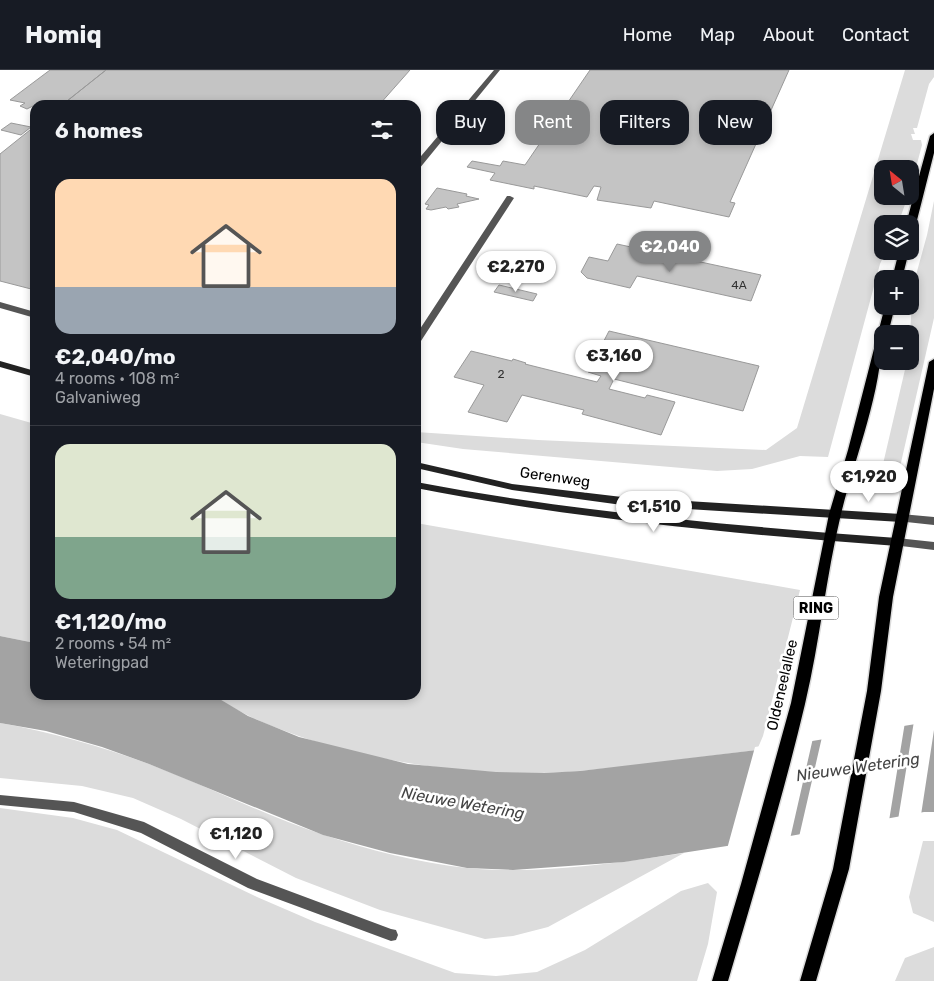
<!DOCTYPE html>
<meta charset="utf-8">
<style>
body{margin:0;font-family:Rubik,sans-serif;background:#20242c;color:#f1f3f6;height:100vh;display:flex;flex-direction:column;font-size:19px;white-space:nowrap}
*{box-sizing:border-box;margin:0}
p{font-size:16px;color:#9ea1a6}
.icon{flex:none;width:28px;height:28px;fill:none;stroke:currentColor;stroke-width:2;stroke-linecap:round;stroke-linejoin:round}
.map{position:relative;flex:1;overflow:hidden}
.sheet{position:absolute;left:30px;top:30px;width:391px;height:600px;display:flex;flex-direction:column;background:#171b24;border-radius:15px;box-shadow:0 2px 8px #0003}
.sheet>*{flex:none}
.top-card{position:absolute;left:436px;top:30px;width:422px;height:45px;display:flex;gap:10px}
.needle{width:32px;rotate:330deg}
.fabs{position:absolute;left:874px;top:90px;display:grid;gap:10px}
.fabs a{display:grid;place-items:center;width:45px;height:45px;border-radius:10px;background:#171b24;box-shadow:0 2px 8px #0003;font-size:25px}
.price{position:absolute;translate:-50% -42px;padding:0 11px;border-radius:18px;background:#fff;color:#222;font-size:16px;line-height:32px;filter:drop-shadow(0 1px 2px #0008)}
.price::after{content:'';position:absolute;left:50%;top:30px;width:15px;height:11px;margin-left:-8px;background:inherit;clip-path:polygon(0 0,100% 0,50% 100%)}
.price.on{background:#858687;color:#fff}
ul{padding:0;list-style:none}
li{display:grid;align-content:center;gap:10px;height:265px;padding:0 25px}
li+li{border-top:1px solid #363941}
li span{display:grid;place-items:center;height:155px;border-radius:15px;color:#555}
li>.icon{margin-inline-start:auto}
span .icon{width:90px;height:90px;fill:#fffc;stroke-width:1}
li b{font-size:21px}
h2{display:flex;justify-content:space-between;align-items:center;height:60px;padding:0 25px;font-size:21px}
.tag{padding:0 18px;border-radius:15px;background:#171b24;box-shadow:0 2px 8px #0003;font-size:18px;line-height:45px}
.tag.on{background:#858687;color:#fff}
header{display:flex;align-items:center;gap:30px;box-sizing:border-box;height:70px;padding:0 25px;background:#171b24;border-bottom:1px solid #363941}
header strong{font-size:24px}
nav{display:flex;gap:28px;margin-inline-start:auto;font-size:18px}
.map>svg:first-child{display:block}
</style>
<header>
<strong>Homiq</strong>
<nav><a>Home</a><a>Map</a><a>About</a><a>Contact</a></nav>
</header>
<div class="map">
<svg width="934" height="911" viewBox="0 0 934 911">
<rect width="100%" height="100%" fill="#fff"/>
<!-- green -->
<path fill="#dcdcdc" d="M905,0H934V7L929,14L917,58H913L915,64H911L913,70H921L922,75L910,120V99H882V126H908L898,154H882V181H886L880,194L828,387L800,386L752,399L717,401L463,379L416,372V362L538,370L766,380L797,358Z
M934,131V248L900,397L883,394L907,291H910V264L913,216L927,165Z
M0,344L35,354V573L0,566Z
M416,453L800,520L763,666L757,680C698,687 638,696 579,701C478,710 341,690 249,646C236,640 225,632 213,625H416Z
M0,653C51,662 100,676 149,694C207,716 264,745 324,765C369,780 419,793 467,798C535,805 617,793 684,783L548,857L513,866L485,869L380,840L296,808L181,749L133,728L82,716L0,708Z
M0,738L73,748L117,760L257,827L315,852L455,903L496,906L537,902L585,880L681,821L708,813L717,822L708,874L697,911H0Z
M923,771H934V852L913,843L909,827Z
M934,877V911H895L905,888Z"/>
<!-- water -->
<path fill="#a3a3a3" d="M0,566L35,573V625H213L248,646L299,667L408,694L496,702L544,703L580,701L757,680L934,651V742H924L779,768L624,792L513,800L467,798L390,783L323,765L149,694L102,677L46,661L0,653Z"/>
<!-- pier -->
<path fill="#fff" d="M934,649V660L921,745L898,750L914,651Z
M905,652L889,751L799,767L822,667Z
M813,668L790,769L727,779L755,677Z"/>
<!-- building -->
<path fill="#c4c4c4" stroke="#999" d="M50,0H106L62,35H35L27,39L20,36L25,33L10,30Z
M106,0H410L379,35H62Z
M590,0H789L730,132L735,133L729,147L654,131L651,138L597,130L601,117L594,116L587,127L534,116V119L490,110L495,103L467,97L472,91L500,96L503,91L525,95Z
M11,53L31,57L21,65L1,60Z
M35,56V220L0,211V84Z
M437,118L467,124L466,126L479,129L457,134L459,137L448,139L446,137L431,140L426,139L429,135L425,134Z
M617,174L761,205L751,231L637,206L630,218L587,208L581,202L589,187L608,191Z
M499,215L537,224L533,231L494,222Z
M609,261L759,296L743,341L614,309L609,319L645,328L647,325L675,332L661,365L582,344L584,340L522,325L507,352L468,342L484,315L454,307L471,281L512,291L513,289L526,293L525,294L597,312L601,306L588,302Z"/>
<g fill="none" stroke-linecap="round" stroke-linejoin="round">
<defs>
<path id="primary" d="M934,63V83L915,158L910,161V154H906L930,66Z
M899,181H909L902,209H892Z
M885,236H895L888,264H882C882,322 855,387 841,444C826,506 820,571 805,634C783,727 755,819 728,911H712L741,814L791,633L829,444L848,380Z
M934,289V319L893,527L881,621L849,799L816,911H800L833,799L867,621L879,527L929,292Z"/>
</defs>
<!-- primary casing -->
<use href="#primary" stroke="#dbdbdb" stroke-width="3"/>
<!-- service -->
<path fill="#555" fill-rule="evenodd" d="M494,0H500L419,99H416V92Z
M0,232L35,242V248L0,238Z"/>
<!-- minor -->
<path fill="#555" fill-rule="evenodd" d="M507,126H510L514,128L419,274L416,275V265Z
M0,725L74,732L144,752L257,809L391,859L396,860L398,865L396,870L391,871L248,818L141,763L74,742L0,735Z"/>
<!-- tertiary -->
<path fill="#555" fill-rule="evenodd" d="M901,444L934,447V455L897,451L896,448Z
M897,468L934,472V480L893,475L892,472L893,469Z"/>
<!-- secondary -->
<path fill="#222" fill-rule="evenodd" d="M0,291L35,301V307L0,297Z
M416,392L512,414L622,427L901,444L906,448L901,452L622,435L512,420L416,398Z
M416,412C575,442 736,456 897,468L902,472L897,476C736,464 575,449 416,418Z"/>
<!-- primary -->
<use href="#primary" fill="#000" fill-rule="evenodd"/>
</g>
<g text-anchor="middle" dominant-baseline="central" stroke-width="5" stroke-linejoin="round" paint-order="stroke">
<!-- number labels -->
<g font-size="12" fill="#313131">
<text x="739" y="215">4A</text>
<text x="501" y="304">2</text>
</g>
<!-- shield labels -->
<rect fill="#fff" stroke="#4c4c4c" stroke-width="1" x="793.5" y="526.5" width="45" height="23" rx="4"/>
<g font-size="14" font-weight="bold" fill="#000">
<text x="816" y="538">RING</text>
</g>
<!-- street labels -->
<g font-size="15" fill="#000" stroke="#fff">
<text transform="translate(555 407) rotate(8)">Gerenweg</text>
<text transform="translate(782 615) rotate(-77)">Oldeneelallee</text>
</g>
<!-- water labels -->
<g font-size="16" font-style="italic" fill="#444" stroke="#fff">
<text transform="translate(858 697) rotate(-8)">Nieuwe Wetering</text>
<text transform="translate(463 733) rotate(10)">Nieuwe Wetering</text>
</g>
</g>
</svg>
<div class="fabs">
<a><svg class="needle" viewBox="-14 -14 28 28"><path d="M0-13l5 13h-10z" fill="#e53935"/><path d="M0 13l5-13h-10z" fill="#9ea1a6"/></svg></a>
<a><svg class="icon" aria-label="layers" viewBox="0 0 24 24"><path d="M12 4l9 5-9 5-9-5zM3 14l9 5 9-5"/></svg></a>
<a>+</a>
<a>−</a>
</div>
<b class="price on" style="left:670px;top:203px">€2,040</b>
<b class="price" style="left:516px;top:223px">€2,270</b>
<b class="price" style="left:614px;top:312px">€3,160</b>
<b class="price" style="left:869px;top:433px">€1,920</b>
<b class="price" style="left:654px;top:463px">€1,510</b>
<b class="price" style="left:236px;top:790px">€1,120</b>
<div class="top-card">
<a class="tag">Buy</a>
<a class="tag on">Rent</a>
<a class="tag">Filters</a>
<a class="tag">New</a>
</div>
<section class="sheet">
<h2>6 homes<svg class="icon" aria-label="filters" viewBox="0 0 24 24"><path d="M4 7h16M4 17h16"/><circle cx="9" cy="7" r="2"/><circle cx="15" cy="17" r="2"/></svg></h2>
<ul>
<li><span style="background:linear-gradient(#ffd9b3 70%,#9aa5b1 0)"><svg class="icon" aria-label="home" viewBox="0 0 24 24"><path d="M3 11l9-7 9 7M6 9v11h12V9"/></svg></span><div><b>€2,040/mo</b><p>4 rooms · 108 m²</p><p>Galvaniweg</p></div></li>
<li><span style="background:linear-gradient(#dfe7d0 60%,#7fa58c 0)"><svg class="icon" aria-label="home" viewBox="0 0 24 24"><path d="M3 11l9-7 9 7M6 9v11h12V9"/></svg></span><div><b>€1,120/mo</b><p>2 rooms · 54 m²</p><p>Weteringpad</p></div></li>
</ul>
</section>
</div>
